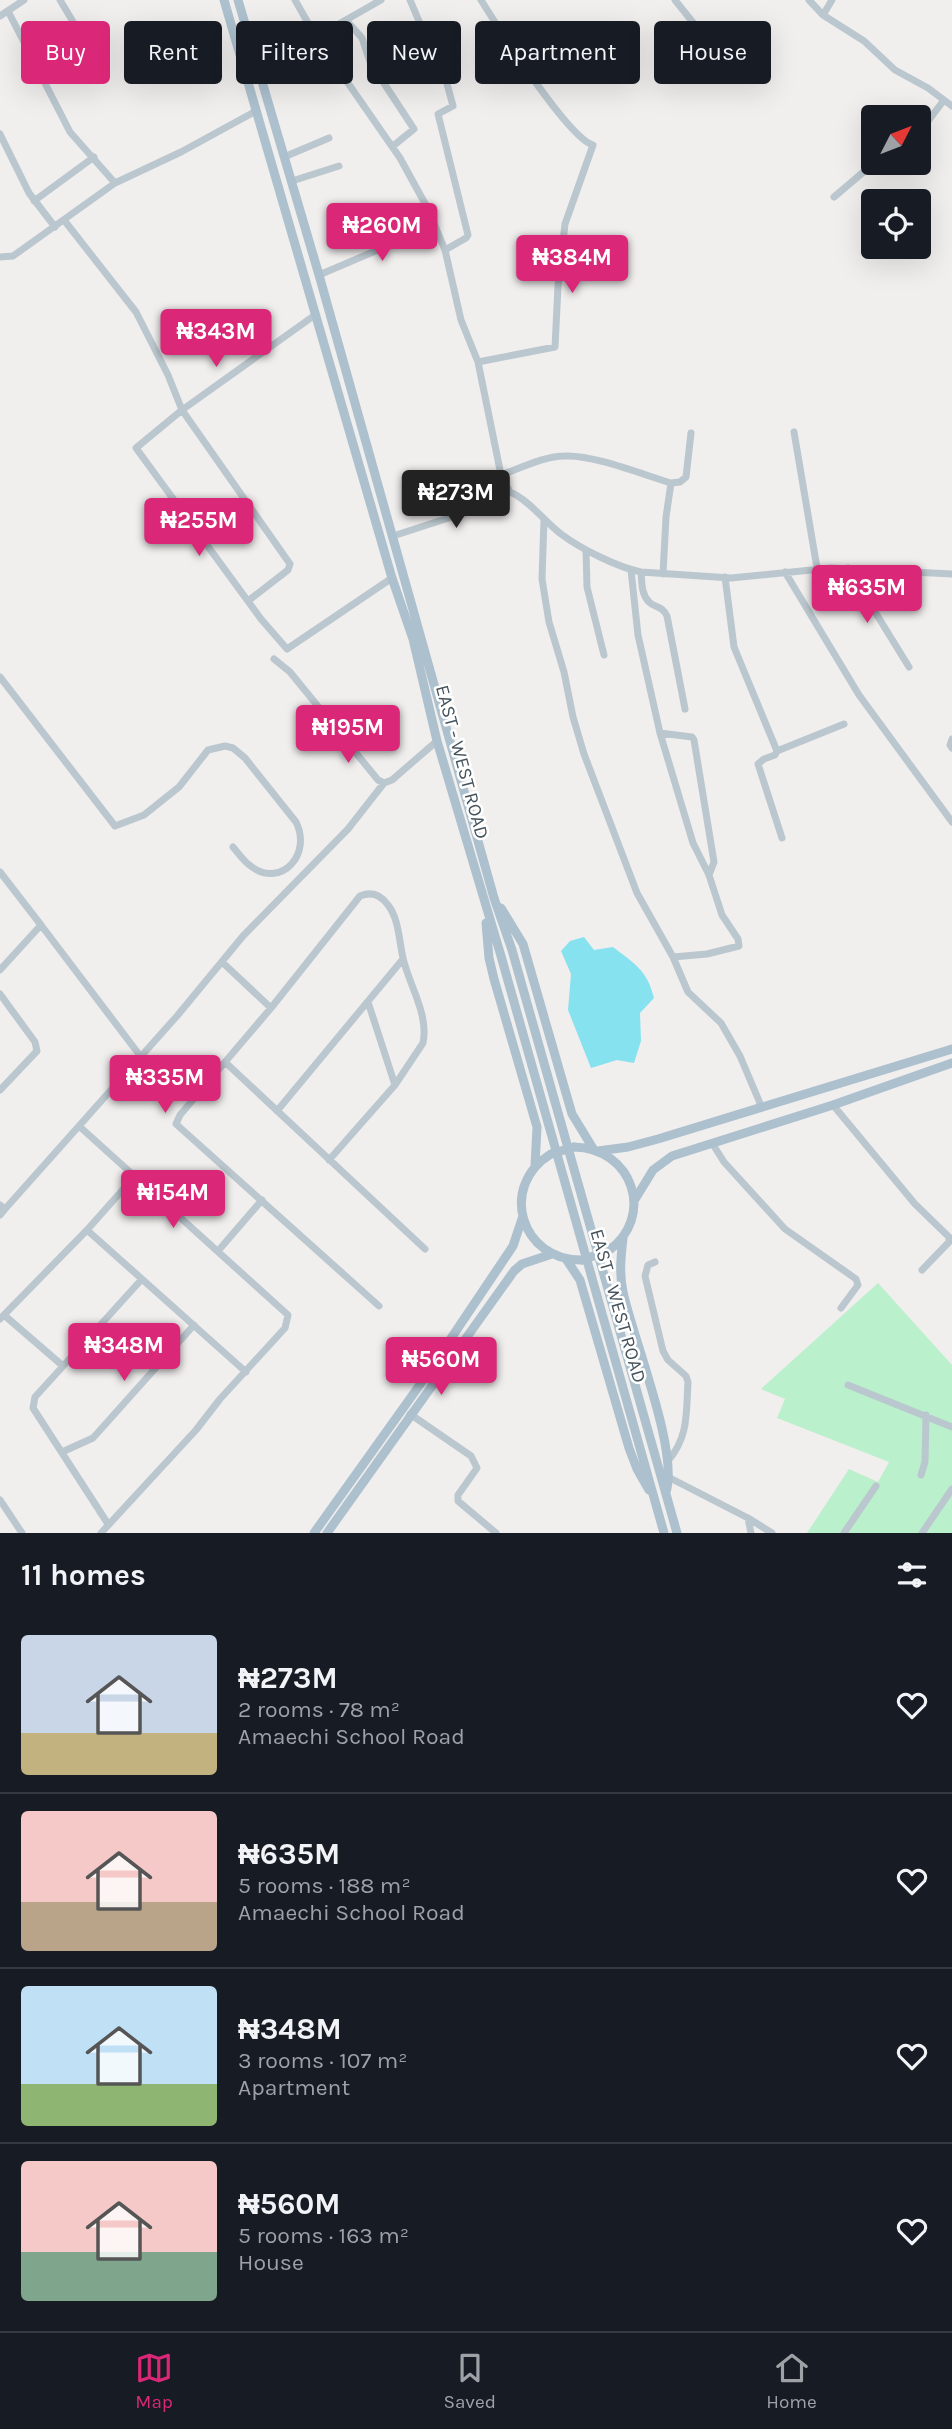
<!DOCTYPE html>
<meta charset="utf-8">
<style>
body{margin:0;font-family:Karla,sans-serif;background:#242831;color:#f1f3f6;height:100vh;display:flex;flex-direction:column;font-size:26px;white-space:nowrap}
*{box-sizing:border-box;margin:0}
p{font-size:23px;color:#9ea1a6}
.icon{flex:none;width:38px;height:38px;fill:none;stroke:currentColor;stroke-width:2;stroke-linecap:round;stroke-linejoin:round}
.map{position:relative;height:1533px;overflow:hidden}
.side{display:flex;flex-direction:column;background:#171b24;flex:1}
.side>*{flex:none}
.banner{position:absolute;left:21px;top:21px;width:910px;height:63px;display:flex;gap:14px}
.needle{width:46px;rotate:48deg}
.buttons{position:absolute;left:861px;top:105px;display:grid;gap:14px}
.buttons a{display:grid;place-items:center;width:70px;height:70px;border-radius:7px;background:#171b24;box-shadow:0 7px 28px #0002;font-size:35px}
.price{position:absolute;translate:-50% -60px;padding:0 16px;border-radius:7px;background:#db2777;color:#fff;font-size:23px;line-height:46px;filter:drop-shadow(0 2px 4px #0008)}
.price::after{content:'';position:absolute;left:50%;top:42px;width:21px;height:16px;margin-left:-10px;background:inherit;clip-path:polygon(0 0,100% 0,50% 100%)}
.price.current{background:#222;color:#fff}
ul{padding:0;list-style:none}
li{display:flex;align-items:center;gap:21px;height:175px;padding:0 21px}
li+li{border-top:2px solid #363941}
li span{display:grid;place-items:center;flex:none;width:196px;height:140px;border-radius:7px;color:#555}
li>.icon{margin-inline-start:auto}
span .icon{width:84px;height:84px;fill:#fffc;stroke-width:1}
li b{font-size:30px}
h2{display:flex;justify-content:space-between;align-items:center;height:84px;padding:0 21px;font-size:30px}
.tag{padding:0 24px;border-radius:7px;background:#171b24;box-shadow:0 7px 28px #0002;font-size:24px;line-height:63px}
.tag.current{background:#db2777;color:#fff}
.dock{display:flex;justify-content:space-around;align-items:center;height:98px;border-top:2px solid #363941;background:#171b24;font-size:19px;color:#9ea1a6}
.dock a{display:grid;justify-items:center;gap:4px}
.dock .current{color:#db2777}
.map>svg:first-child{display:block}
</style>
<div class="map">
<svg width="952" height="1533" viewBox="0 0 952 1533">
<rect width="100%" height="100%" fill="#f1eeee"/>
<!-- green -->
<path fill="#baf0cb" d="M878,1283L952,1365V1533H807L849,1469L878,1482L889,1462L777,1418L785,1399L761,1389Z"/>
<!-- water -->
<path fill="#86e2ef" d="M584,937L594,950L613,947C635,964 647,970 654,998L640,1013L641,1041L634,1063L617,1060L591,1068L568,1010L571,974L561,951L570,941Z"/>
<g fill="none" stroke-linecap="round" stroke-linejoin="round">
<!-- minor -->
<path stroke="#bbc7ce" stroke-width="7" d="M60,0L106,77
M295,0L316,37L400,158L428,209L445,250L461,320L478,362L501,475L510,492
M410,0L427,40
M675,0L719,55
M809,0L823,15L864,41L895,70L928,88L952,106
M8,11L70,132L115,183
M823,15L832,0
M0,16L24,0
M346,20L362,38L370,62L414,129L393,146
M316,37L381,0
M919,133L944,100
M0,134L29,193L55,227
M284,157L329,138
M292,181L339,166
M834,197L874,163
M34,201L94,157
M64,220L136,312L168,375L182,410L290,564L288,570L248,601
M445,250L466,238L468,235L438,114L453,106L446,80
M0,257L13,256L115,183L181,152L256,111
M319,275L434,226
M315,315L182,410L136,448L261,619L287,649L392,578
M478,362L555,347L558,286L565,224L593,145C568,138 497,26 481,0
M794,432L817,568
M501,475C521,468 544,456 565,456C595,455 641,474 671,483L680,482L686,477L691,433
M544,519L542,579L549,622L564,672L573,717L584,754L637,893L673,957L688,992L721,1023L740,1056L762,1108
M393,536L464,513L510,492C529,500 545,522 561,534C581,549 617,567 641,572L731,578L831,568L952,574
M586,550L587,587L604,655
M848,568L909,667
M631,570L638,635L660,733L693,843L709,875L722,915L738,939L739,946L707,954L673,957
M641,572C642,582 641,594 649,602C655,608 663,606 667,616L685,709
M785,572L859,695L952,822
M663,574L666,517L671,483
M725,577L734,647L777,751L775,755L764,759L758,764L782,838
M274,659L290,672L378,780L384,783L392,780L437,741
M0,677L115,826L144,815L179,787L208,750L225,746L233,748L245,758L296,822C312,854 282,888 252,867C244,862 239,854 233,847
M660,733L692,737L694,740L714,862L709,875
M952,739L950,745L952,748
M777,751L844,724
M0,872L41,925
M222,962L271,1008
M0,970L41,925L141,1057
M0,994L35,1042L37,1051L0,1090
M225,1062L425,1249
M833,1105L915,1204L949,1237V1242L922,1270
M277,1111L403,959
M79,1126L288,1315L285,1328L220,1399L196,1430L101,1533
M712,1143L724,1162L785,1229L856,1279L858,1285L841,1308
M329,1160L395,1085L368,1002
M135,1176L87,1230L246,1372
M0,1205L5,1209L0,1215
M5,1209L177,1016L243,936L348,829L384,783
M218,1251L262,1200
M655,1262L648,1265L645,1276L663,1351L668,1360L686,1376L688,1382C686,1413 689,1436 668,1461
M379,1306L176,1124L180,1115L271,1008L360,896C372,891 381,895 388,905C399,919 399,941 403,958C409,985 429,1014 423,1043L395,1085
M4,1315L63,1366
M0,1319L87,1230
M848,1385L952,1427
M410,1414L471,1456L477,1468L458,1495V1501L496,1533
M62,1452L93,1438L194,1325
M921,1475L925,1462L926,1415
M670,1478L748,1518L772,1533
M0,1500L22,1533
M748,1518L751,1533
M108,1524L33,1408L35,1397L142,1279
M844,1533L876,1486
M922,1533L952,1489"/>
<!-- major -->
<path stroke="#acc0ce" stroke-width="9" d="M224,0L392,578L413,639L437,741L501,956L664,1533
M238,0L319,275L494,898L512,950L677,1533
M501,908L523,944L572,1114L594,1150
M486,923L489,958L494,979L537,1127L535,1166
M574,1147C633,1148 656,1217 608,1251
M598,1151L628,1147L658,1139L952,1049
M551,1154C498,1186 521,1261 582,1260
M634,1201L653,1170L672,1156L833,1105L952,1063
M623,1238C621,1256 619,1273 623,1292C633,1339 679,1451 666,1492
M566,1259L580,1280L629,1448L637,1469L649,1490
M314,1533L419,1386L513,1246L523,1216
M327,1533L514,1271L522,1264L552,1254"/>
<!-- major-bridge -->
<path stroke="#acc0ce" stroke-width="9" d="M551,1154L574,1147
M582,1260L608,1251"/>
</g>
<g text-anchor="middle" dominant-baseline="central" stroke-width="5" stroke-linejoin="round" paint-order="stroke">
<!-- street labels -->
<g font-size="19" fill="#45535c" stroke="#fff">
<text transform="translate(462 762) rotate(75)">EAST - WEST ROAD</text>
<text transform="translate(618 1306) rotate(74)">EAST - WEST ROAD</text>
</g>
</g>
</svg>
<div class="buttons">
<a><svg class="needle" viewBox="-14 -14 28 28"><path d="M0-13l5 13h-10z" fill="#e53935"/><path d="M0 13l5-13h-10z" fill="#9ea1a6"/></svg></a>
<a><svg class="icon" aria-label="locate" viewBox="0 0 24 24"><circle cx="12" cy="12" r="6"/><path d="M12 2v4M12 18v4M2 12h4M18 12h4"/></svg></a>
</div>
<b class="price" style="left:382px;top:263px">₦260M</b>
<b class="price" style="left:572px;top:295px">₦384M</b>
<b class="price" style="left:216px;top:369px">₦343M</b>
<b class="price current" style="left:456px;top:530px">₦273M</b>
<b class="price" style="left:199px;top:558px">₦255M</b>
<b class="price" style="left:867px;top:625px">₦635M</b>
<b class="price" style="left:348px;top:765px">₦195M</b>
<b class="price" style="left:165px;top:1115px">₦335M</b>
<b class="price" style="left:173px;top:1230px">₦154M</b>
<b class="price" style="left:124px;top:1383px">₦348M</b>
<b class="price" style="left:441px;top:1397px">₦560M</b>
<div class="banner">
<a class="tag current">Buy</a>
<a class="tag">Rent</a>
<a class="tag">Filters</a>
<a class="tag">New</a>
<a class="tag">Apartment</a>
<a class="tag">House</a>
</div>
</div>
<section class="side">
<h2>11 homes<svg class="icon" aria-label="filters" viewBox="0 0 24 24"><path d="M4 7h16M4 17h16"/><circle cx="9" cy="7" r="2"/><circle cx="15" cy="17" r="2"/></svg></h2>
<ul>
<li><span style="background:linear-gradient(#c9d6e8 70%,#c2b280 0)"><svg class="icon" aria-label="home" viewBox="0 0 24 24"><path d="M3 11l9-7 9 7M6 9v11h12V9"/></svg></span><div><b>₦273M</b><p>2 rooms · 78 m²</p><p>Amaechi School Road</p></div><svg class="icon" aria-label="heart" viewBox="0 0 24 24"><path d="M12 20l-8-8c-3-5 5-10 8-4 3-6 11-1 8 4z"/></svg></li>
<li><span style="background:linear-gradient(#f6c9c9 65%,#b9a48a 0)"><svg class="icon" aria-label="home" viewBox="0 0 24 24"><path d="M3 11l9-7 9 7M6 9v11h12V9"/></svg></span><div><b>₦635M</b><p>5 rooms · 188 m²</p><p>Amaechi School Road</p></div><svg class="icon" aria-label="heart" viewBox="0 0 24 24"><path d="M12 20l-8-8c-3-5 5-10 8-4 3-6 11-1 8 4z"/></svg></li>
<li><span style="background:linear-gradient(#bfe0f5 70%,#8fb573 0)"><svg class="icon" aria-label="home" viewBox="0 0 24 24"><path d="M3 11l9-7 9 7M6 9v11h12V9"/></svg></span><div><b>₦348M</b><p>3 rooms · 107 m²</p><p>Apartment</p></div><svg class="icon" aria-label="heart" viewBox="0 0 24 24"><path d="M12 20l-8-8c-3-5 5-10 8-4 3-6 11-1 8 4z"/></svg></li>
<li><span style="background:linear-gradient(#f6c9c9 65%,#7fa58c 0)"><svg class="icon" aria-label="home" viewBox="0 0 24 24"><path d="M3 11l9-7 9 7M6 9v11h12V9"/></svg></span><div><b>₦560M</b><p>5 rooms · 163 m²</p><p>House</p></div><svg class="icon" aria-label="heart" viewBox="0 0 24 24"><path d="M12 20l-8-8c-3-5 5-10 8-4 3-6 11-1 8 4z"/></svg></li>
</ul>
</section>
<nav class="dock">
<a class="current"><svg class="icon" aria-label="map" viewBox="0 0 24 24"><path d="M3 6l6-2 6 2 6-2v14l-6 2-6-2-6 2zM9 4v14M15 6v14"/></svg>Map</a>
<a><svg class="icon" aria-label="saved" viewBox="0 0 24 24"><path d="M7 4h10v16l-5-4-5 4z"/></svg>Saved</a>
<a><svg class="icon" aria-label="home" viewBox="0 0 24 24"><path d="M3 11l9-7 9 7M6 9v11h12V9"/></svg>Home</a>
</nav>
